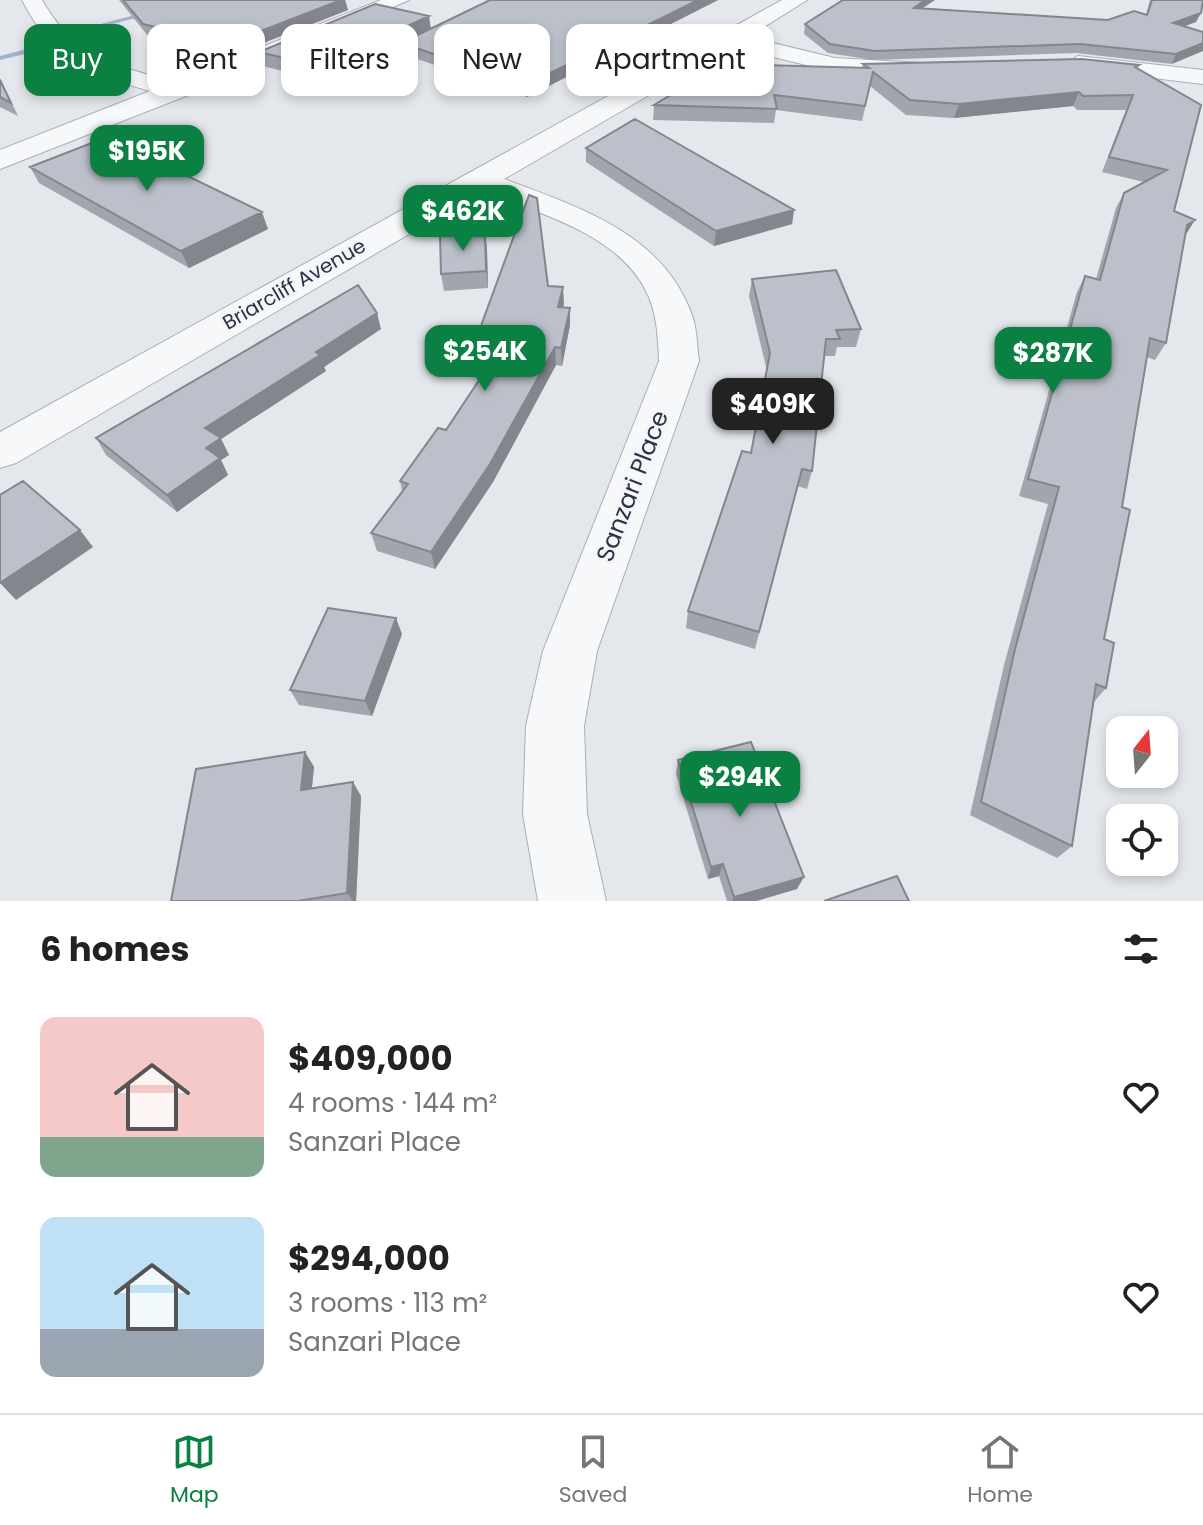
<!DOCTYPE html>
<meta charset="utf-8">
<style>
body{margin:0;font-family:Poppins,sans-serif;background:#f2f2f2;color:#222;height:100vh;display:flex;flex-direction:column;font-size:30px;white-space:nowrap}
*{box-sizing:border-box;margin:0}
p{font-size:26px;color:#767676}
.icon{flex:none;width:44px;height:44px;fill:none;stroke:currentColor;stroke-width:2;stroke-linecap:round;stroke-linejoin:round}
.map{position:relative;height:901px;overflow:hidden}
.sheet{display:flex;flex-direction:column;background:#fff;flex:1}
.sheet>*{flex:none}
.banner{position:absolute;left:24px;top:24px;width:800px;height:72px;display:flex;gap:16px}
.needle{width:52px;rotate:17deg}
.buttons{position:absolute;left:1106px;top:716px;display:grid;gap:16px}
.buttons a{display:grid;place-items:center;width:72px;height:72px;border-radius:16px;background:#fff;box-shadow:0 4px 12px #0003;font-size:40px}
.price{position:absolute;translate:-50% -68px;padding:0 18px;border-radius:16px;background:#0b8043;color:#fff;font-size:26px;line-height:52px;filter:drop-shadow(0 2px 4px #0008)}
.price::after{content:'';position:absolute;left:50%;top:48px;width:24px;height:18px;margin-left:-12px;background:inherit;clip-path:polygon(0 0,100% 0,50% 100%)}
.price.selected{background:#222;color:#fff}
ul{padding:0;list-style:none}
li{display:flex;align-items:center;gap:24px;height:200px;padding:0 40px}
li span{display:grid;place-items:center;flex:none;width:224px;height:160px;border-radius:16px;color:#555}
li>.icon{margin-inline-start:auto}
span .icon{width:96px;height:96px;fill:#fffc;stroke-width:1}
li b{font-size:34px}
h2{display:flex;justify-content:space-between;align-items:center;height:96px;padding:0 40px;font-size:34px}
.pill{padding:0 28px;border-radius:16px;background:#fff;box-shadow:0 4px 12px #0003;font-size:28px;line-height:72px}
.pill.selected{background:#0b8043;color:#fff}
.menu{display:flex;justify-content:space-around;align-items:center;height:112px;border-top:2px solid #e0e0e0;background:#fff;font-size:22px;color:#767676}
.menu a{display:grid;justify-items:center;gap:4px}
.menu .selected{color:#0b8043}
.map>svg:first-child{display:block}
</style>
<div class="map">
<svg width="1203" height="901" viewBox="0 0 1203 901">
<rect width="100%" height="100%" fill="#e4e7ec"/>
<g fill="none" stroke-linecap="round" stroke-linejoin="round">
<!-- stream -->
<path fill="#9fb4cc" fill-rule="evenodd" d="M150,11L152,14L100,27L97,25Z
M34,47H37V51L0,60V56Z"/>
<defs>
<path id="street" d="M22,0H42C77,60 110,63 173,82L381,0H409L186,96L0,169V150L150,91C84,71 56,64 22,0Z
M782,0H807L748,37L835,58L922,63L934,70L922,77L835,72L732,47L504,179C579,207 665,234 693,318C697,331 697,347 699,361L597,651L584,726L587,814L606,901H538L523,814L526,726L543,651L659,361C658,336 657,311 645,289C616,233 536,212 483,191L16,463L0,468V432Z
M1078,56L1203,70V84L1070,68L1066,63Z"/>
</defs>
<!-- street casing -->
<use href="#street" stroke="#a9aeb7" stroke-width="2"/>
<!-- street -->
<use href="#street" fill="#f7f8fa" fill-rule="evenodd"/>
</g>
<!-- wall -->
<path fill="#a1a5ae" d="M119,0H345L348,10L253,47L251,41L212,53L148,36Z
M490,0H718L527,97L403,54L402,44L325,82L263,66L259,52L431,29Z
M1150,0H1203L1196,22L1184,26L1203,32L1172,64L1076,53L873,60L828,53L804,34L805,24L923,8L1108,20L1146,15Z
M863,64L1139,65L1138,69L1201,105L1174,211L1185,236L1166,343L1155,360L1147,357L1122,507L1104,639L1106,688L1094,702L1072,846L1057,858L970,815L1004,665L1048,504L1019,496L1077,292L1085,276L1096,279L1116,208L1124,193L1144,182L1102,172L1126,110H1077L1073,106L954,118L906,115L870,86L862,121L776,110L774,123L653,120L654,105L862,68Z
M0,78L18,116L0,107Z
M586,148L794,210L792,224L714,246L586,162Z
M30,167L268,229L189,268L39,183Z
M485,233L487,250L488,288L444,291L441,274Z
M752,279L861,329L856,347H837L835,356H824L812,471L807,489L797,486L755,649L686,628L688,611L751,453L767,371L749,296Z
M548,286L563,287V307L570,308V325L562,366L556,365L493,482L435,569L377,551L371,533L402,491L400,481L446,430L492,361L478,360L475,342Z
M381,329L324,367L326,371L221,439L229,455L221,460L228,475L177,512L106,455L96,438Z
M402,634L372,716L299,705L290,690Z
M305,752L314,767L312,788L361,796L356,901H171Z
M678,760L797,889L756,901H727L719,876L708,879L676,774Z"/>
<!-- shaded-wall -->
<path fill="#83868d" d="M341,0H345L348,10L253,47L250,35Z
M698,0H718L527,97L526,85Z
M925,0H935L911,16L914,8Z
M1201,13L1196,22L1169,32L1173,23Z
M429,16L431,29L325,82L321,67Z
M248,29L251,41L212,53L208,40Z
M1203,39V51L1172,64L1176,54Z
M1079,92L1073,106L954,118L959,104Z
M794,210L792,224L714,246L716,231Z
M262,212L268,229L189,268L181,251Z
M1195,220L1185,236L1187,225Z
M485,233L487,250L488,288L486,271Z
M563,287L564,304L559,324L558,307Z
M570,308V325L562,366L561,348Z
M377,313L381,329L324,367L326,371L221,439L229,455L221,460L228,475L177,512L167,495L206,448L205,428L316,352Z
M555,347L556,365L493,482L435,569L431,552Z
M80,530L93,547L16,600L0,583Z
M396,618L402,634L372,716L365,701Z
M305,752L314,767L310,804L301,790Z
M353,782L361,796L356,901H353L347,893Z
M723,864L719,876L708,879L711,867Z
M804,877L797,889L756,901H732L734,897Z"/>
<!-- building -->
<path fill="#bbc0ca" stroke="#83868d" stroke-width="2" d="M123,0H341L250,35L248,29L208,40L143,24Z
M490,0H698L526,85L401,43Z
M843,0H925L914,8L1108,20L1134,11L1147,15L1152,0H1203L1201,13L1173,23L1203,32V43L1176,54L1080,44L875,51L830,44L805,24Z
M375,4L429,16L321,67L259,52Z
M1082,59L1139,65L1135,67L1201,105L1174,211L1195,220L1187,225L1166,343L1150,338L1122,507L1130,510L1104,639L1114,643L1106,688L1096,684L1072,846L981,802L1015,649L1059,487L1028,479L1085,276L1100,280L1124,193L1167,170L1109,157L1133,95L1083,96L1079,92L959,104L910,100L873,72L865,106L774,95L777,109L654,105L722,64L869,68L863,64Z
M0,80L11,103L0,97Z
M635,119L794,210L716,231L586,148Z
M107,137L262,212L181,251L30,167Z
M529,195L537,198L548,286L563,287L558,307L570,308L561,348L555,347L490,464L431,552L371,533L408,484L400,481L438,428L446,430L503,344L475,342Z
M485,233L486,271L441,274L440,235Z
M836,270L861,329L836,330L840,339H826L812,471L802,469L759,632L688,611L742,451L751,453L770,353L752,279Z
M358,285L377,313L316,352L320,355L205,428L221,438L206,448L220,458L167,495L96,438Z
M23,481L80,530L0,583V495Z
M328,608L396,618L365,701L290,690Z
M751,742L804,877L734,897L723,864L711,867L678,760Z
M305,752L301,790L353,782L347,893L298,901H171L196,769Z
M897,876L909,901H824Z"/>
<g text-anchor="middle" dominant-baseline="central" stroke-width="7" stroke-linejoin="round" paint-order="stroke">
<!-- far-street labels -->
<g font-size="20" fill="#2b3445" stroke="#f4f6f9">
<text transform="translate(294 284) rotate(-30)">Briarcliff Avenue</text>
</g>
<!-- street labels -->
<g font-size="24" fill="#2b3445" stroke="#f4f6f9">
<text transform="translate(632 486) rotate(-69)">Sanzari Place</text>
</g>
</g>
</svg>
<div class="buttons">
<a><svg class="needle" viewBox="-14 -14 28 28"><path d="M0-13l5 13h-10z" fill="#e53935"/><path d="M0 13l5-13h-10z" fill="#767676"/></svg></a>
<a><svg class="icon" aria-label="locate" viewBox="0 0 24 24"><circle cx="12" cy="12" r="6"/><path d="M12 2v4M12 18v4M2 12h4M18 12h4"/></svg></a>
</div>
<b class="price" style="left:147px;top:193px">$195K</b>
<b class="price" style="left:463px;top:253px">$462K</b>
<b class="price" style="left:485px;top:393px">$254K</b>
<b class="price" style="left:1053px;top:395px">$287K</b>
<b class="price selected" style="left:773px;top:446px">$409K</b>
<b class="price" style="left:740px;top:819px">$294K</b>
<div class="banner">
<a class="pill selected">Buy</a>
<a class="pill">Rent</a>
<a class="pill">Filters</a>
<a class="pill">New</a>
<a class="pill">Apartment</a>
</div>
</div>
<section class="sheet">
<h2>6 homes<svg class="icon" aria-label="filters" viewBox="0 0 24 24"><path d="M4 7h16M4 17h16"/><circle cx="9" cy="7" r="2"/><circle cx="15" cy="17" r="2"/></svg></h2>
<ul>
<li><span style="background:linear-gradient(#f6c9c9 75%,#7fa58c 0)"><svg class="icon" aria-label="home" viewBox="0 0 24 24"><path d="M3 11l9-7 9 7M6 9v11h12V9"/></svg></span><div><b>$409,000</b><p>4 rooms · 144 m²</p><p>Sanzari Place</p></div><svg class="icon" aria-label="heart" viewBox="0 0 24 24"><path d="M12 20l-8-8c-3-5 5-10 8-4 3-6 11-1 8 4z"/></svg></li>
<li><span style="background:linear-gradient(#bfe0f5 70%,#9aa5b1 0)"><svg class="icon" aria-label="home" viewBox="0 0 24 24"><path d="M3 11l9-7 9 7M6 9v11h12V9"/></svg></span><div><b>$294,000</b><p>3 rooms · 113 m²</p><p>Sanzari Place</p></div><svg class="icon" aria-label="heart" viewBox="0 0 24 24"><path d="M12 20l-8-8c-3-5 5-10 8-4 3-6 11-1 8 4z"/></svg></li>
</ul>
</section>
<nav class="menu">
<a class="selected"><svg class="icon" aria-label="map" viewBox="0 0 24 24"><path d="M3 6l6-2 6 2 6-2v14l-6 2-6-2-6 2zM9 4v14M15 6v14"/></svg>Map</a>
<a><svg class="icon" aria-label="saved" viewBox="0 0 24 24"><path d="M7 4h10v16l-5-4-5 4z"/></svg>Saved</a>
<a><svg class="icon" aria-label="home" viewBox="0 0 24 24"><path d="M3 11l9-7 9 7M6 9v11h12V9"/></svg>Home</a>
</nav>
